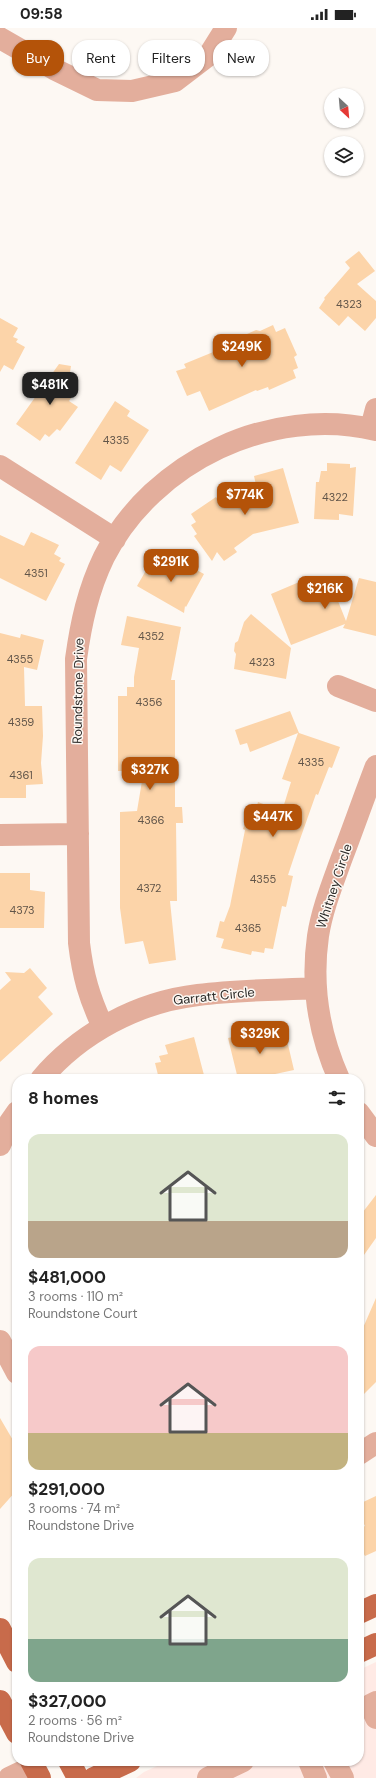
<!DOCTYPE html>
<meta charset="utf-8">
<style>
body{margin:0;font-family:"DM Sans",sans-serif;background:#f6f6f6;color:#222;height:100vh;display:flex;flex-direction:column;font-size:15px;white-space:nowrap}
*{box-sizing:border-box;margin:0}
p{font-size:13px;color:#767676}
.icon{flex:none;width:22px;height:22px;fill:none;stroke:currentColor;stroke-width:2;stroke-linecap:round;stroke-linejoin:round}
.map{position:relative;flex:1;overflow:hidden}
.side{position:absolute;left:12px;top:1046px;width:352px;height:692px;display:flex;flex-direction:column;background:#fff;border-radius:16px;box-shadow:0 1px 3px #0004}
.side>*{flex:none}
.guide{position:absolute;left:12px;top:12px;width:352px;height:36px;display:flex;gap:8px}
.needle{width:26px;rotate:154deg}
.tools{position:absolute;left:324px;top:60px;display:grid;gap:8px}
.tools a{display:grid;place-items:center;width:40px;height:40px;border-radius:50%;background:#fff;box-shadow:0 1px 3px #0004;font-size:20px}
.price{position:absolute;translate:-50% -34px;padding:0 9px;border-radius:8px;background:#b45309;color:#fff;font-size:13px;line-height:26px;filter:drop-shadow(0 1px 2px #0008)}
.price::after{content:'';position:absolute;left:50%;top:24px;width:12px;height:9px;margin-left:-6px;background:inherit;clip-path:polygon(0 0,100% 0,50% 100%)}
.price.selected{background:#222;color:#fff}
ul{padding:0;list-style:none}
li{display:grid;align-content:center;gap:8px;height:212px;padding:0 16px}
li span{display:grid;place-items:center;height:124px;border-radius:12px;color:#555}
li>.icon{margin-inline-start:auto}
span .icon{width:72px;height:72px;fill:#fffc;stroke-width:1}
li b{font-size:17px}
h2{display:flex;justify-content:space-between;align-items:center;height:48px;padding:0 16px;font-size:17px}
.tag{padding:0 14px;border-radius:16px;background:#fff;box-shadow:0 1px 3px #0004;font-size:14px;line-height:36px}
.tag.selected{background:#b45309;color:#fff}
.status{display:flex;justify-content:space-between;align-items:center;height:28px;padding:0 20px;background:#fff;direction:ltr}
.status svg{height:11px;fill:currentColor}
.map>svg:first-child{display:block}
</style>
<div class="status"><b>09:58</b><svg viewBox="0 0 49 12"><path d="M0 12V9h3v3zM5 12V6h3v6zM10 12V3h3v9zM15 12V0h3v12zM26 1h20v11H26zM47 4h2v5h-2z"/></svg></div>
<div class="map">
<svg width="376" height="1750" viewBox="0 0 376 1750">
<rect width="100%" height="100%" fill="#fdf8f3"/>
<!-- commercial -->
<path fill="#ffeae5" d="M376,1634V1750H136L144,1744L168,1733H359V1642Z"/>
<!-- building -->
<path fill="#fcd4a9" d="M359,223L375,243L357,256L376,273V290L365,303L348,288L339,298L319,280L325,271L324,270L350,240L345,234Z
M0,290L18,300L13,309L18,311L16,314L25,319L13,342L4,337L0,344Z
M273,297L276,304L285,300L297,327L294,329L298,340L293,342L296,350L269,362L268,359L257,363L256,362L209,383L200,363L187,368L176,343L186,340L184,336L245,311L247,306L256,302L260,303Z
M59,336L71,338L67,362L73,367L69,373L78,379L60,403L57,401L49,409L45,406L40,413L16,396Z
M115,373L130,383L127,388L149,402L121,444L110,437L101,452L75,435Z
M327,435L350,436V440L356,439L353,488L339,486V492L314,491L316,454H319L321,443H327Z
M283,440L299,495L253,506L234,520L237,524L224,533L217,524L212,533L194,508L197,506L191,497L196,494L191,486L216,469L221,476L258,466L254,448Z
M31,504L59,517L54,526L61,530L59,533L65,536L46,573L0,550V507L24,518Z
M152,532L172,543L178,532L204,546L186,579L185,578L184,585L137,558Z
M311,549L316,559L330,553L346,593L359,550L376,554V608L343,600L345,596L291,617L271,566Z
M251,586L291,620L286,651L234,641L236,626L234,623L235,615L238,613L244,594Z
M127,588L181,599L171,652H175V779H182L183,795H176L177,873H170L176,932L149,936L143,913L125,916L120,880V784L137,783L142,753H139V749H127V743H118V668H127V659H134V649L139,620L121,617Z
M0,605L20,610L21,606L44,612L37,642L24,639L25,678H42L43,708L41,735L43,756L26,757V770H0Z
M290,683L299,705L340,719L332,740L329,739L318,767L316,766L298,817L288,847L293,848L286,879L282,878L273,921L265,920L264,925L252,923L251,927L221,920L224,911L216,909L220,893L224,894L230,878L245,802L243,801L248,786L254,788L258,774L282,783L291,754L282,751L298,705L250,724L247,715L240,717L235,702Z
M0,845H30V862L45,864L44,900H0Z
M30,940L47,960L38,969L53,986L0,1034V962L11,952L5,944L24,945Z
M269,1001L270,1007L276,1005L277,1009L286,1008L294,1042L252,1051H238L228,1010Z
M194,1009L205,1051H159L155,1035L161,1034L159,1028L168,1026L165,1017Z
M376,1167V1210L359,1234V1189Z
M376,1270V1354L359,1371V1309Z
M0,1390L17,1419V1462L0,1481Z
M376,1468V1523L365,1528L359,1517V1501L365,1498L359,1486V1476Z"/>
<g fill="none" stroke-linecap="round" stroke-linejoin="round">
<!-- minor -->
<path stroke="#e3ae9c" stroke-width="22" d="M0,10L54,41L97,62L132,63L175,53L209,27L226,0
M371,400L376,381
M0,438L115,511
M338,658L376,673
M0,807L78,806
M103,999C89,969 83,948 79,915L76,631C81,595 88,562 104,529C153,433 271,377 376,402
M41,1051C80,1005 138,974 198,967C237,962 277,962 316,960
M339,1051C319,1006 311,957 318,908C322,882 332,857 341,832C353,801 364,769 376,738
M359,1085L376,1108
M0,1117L10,1094L17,1084
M0,1313L17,1345
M359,1426L376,1415
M376,1674L370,1677L376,1690
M309,1733L316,1750
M334,1733L343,1750
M9,1750L34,1738
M208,1750L243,1733"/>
<!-- major -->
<path stroke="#c86b4b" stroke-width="22" d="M359,1585L376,1577
M0,1601L17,1634
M359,1624L376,1616
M0,1673L17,1705
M31,1733L40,1750
M69,1733L78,1750
M94,1750L130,1733"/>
</g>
<g text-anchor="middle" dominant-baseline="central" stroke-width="3" stroke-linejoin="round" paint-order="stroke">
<!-- number labels -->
<g font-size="11" fill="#615549">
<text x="349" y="276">4323</text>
<text x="116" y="412">4335</text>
<text x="335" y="469">4322</text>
<text x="36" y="545">4351</text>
<text x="151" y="608">4352</text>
<text x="20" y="631">4355</text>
<text x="262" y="634">4323</text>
<text x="149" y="674">4356</text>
<text x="21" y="694">4359</text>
<text x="311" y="734">4335</text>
<text x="21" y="747">4361</text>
<text x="151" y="792">4366</text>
<text x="263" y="851">4355</text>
<text x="149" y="860">4372</text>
<text x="22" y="882">4373</text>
<text x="248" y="900">4365</text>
</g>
<!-- street labels -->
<g font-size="13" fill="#2d2b29" stroke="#fdf8f3">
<text transform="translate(78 663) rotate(-89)">Roundstone Drive</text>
<text transform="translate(334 858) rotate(-72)">Whitney Circle</text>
<text transform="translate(214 968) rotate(-6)">Garratt Circle</text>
</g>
</g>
</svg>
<div class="tools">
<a><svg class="needle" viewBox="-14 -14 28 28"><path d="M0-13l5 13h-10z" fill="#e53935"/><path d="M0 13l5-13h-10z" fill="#767676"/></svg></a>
<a><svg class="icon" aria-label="layers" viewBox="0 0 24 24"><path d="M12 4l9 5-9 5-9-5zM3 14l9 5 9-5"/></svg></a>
</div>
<b class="price" style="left:242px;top:340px">$249K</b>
<b class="price selected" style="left:50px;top:378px">$481K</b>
<b class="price" style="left:245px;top:488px">$774K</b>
<b class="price" style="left:171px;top:555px">$291K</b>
<b class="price" style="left:325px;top:582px">$216K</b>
<b class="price" style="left:150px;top:763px">$327K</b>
<b class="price" style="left:273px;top:810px">$447K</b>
<b class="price" style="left:260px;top:1027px">$329K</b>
<div class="guide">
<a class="tag selected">Buy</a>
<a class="tag">Rent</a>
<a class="tag">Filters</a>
<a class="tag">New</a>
</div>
<section class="side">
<h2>8 homes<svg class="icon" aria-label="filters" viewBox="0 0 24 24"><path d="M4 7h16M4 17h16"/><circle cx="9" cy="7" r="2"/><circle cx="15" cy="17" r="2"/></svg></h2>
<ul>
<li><span style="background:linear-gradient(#dfe7d0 70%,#b9a48a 0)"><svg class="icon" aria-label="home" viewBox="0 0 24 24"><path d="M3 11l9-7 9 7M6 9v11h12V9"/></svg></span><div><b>$481,000</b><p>3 rooms · 110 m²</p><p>Roundstone Court</p></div></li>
<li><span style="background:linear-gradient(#f6c9c9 70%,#c2b280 0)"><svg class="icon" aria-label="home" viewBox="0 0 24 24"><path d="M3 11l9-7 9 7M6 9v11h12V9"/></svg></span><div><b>$291,000</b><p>3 rooms · 74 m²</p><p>Roundstone Drive</p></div></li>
<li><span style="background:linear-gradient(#dfe7d0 65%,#7fa58c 0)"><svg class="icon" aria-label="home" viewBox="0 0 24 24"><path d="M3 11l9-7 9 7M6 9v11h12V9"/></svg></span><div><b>$327,000</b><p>2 rooms · 56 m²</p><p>Roundstone Drive</p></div></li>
</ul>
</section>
</div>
